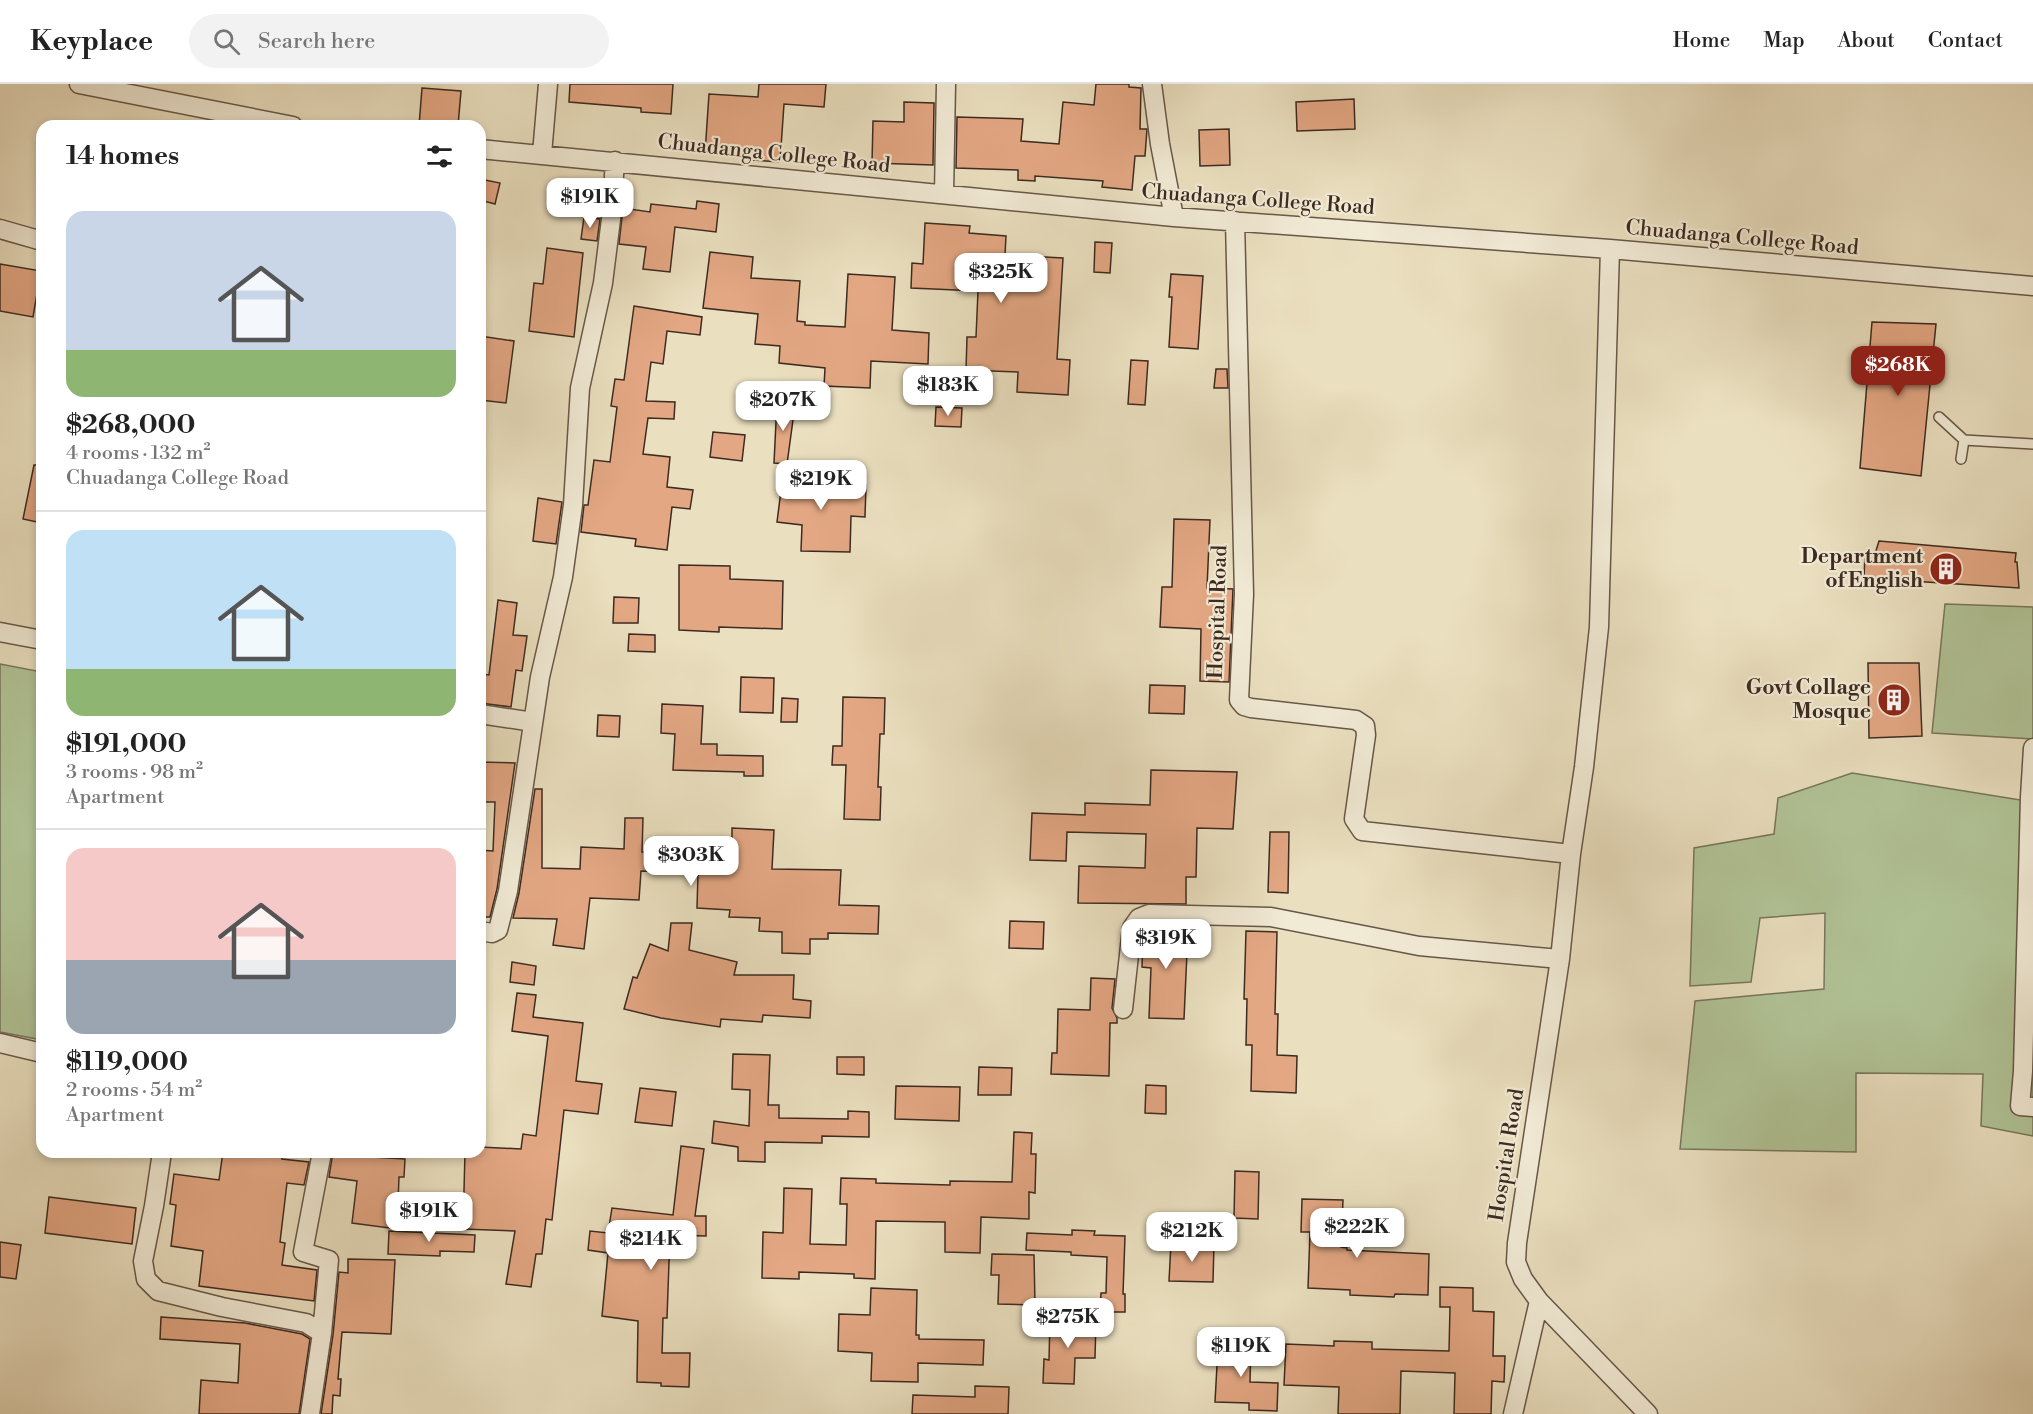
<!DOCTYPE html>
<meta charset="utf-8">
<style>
body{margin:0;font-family:"Libre Bodoni",serif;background:#f2f2f2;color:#222;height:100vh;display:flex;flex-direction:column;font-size:22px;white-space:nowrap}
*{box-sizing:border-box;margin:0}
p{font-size:20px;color:#767676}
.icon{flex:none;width:33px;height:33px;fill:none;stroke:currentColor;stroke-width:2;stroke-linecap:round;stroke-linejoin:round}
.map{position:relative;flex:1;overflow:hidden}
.details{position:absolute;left:36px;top:36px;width:450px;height:1038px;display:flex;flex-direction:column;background:#fff;border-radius:18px;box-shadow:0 3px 9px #0003}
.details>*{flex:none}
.price{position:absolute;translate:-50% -51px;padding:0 14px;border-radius:12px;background:#fff;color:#222;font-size:20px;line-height:39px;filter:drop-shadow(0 2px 3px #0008)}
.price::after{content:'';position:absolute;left:50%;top:36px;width:18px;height:14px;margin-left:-9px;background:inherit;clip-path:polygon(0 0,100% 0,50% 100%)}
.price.current{background:#8f2418;color:#fff}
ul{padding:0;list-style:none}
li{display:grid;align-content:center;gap:12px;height:318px;padding:0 30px}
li+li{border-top:2px solid #e0e0e0}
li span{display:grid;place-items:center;height:186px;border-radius:18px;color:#555}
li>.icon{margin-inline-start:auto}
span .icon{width:108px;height:108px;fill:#fffc;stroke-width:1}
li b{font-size:26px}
h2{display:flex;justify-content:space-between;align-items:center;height:72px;padding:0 30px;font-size:26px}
header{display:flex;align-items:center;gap:36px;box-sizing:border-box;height:84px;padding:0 30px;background:#fff;border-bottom:2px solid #e0e0e0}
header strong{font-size:28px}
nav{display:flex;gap:33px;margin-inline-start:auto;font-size:21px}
.search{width:420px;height:54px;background:#f2f2f2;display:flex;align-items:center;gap:15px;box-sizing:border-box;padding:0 21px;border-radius:33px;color:#767676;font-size:22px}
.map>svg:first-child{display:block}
</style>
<header>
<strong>Keyplace</strong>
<div class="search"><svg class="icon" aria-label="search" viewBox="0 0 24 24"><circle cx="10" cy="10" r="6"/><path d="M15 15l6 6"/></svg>Search here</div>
<nav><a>Home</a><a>Map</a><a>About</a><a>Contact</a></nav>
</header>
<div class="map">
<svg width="2033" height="1330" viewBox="0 0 2033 1330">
<rect width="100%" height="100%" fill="#eadfbf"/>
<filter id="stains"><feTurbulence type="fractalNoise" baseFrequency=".00333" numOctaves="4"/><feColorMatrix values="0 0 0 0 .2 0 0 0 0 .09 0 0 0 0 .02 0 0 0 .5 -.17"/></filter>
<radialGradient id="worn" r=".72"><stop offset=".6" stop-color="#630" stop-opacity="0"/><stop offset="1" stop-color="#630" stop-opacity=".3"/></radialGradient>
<!-- green -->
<path fill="#b1c396" stroke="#77765b" stroke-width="1.5" d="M1945,520L2033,523V655L1932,649Z
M0,580L42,588V956L0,948Z
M1852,689L2033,718V1052L1981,1042L1983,990L1856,989V1068L1680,1065L1695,917L1824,905L1825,829L1760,834L1751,898L1690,902L1694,764L1774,750L1778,714Z"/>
<!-- building -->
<path fill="#e3a783" stroke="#3d2a20" stroke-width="1.5" d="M570,0H673L671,30L641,28V24L569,18Z
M759,0H826L824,23L784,20L780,78L753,76V72L705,69L709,10L758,13Z
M1096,0H1129V3L1141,4L1140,45H1147L1145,72H1135L1132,106L1102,103L1103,97L1035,92V97L1018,96V86L956,84L957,33L1023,35L1021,57L1059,60L1063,18L1094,21Z
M422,4L461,7L458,42H419Z
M1354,15L1355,45L1297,47L1296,18Z
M904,18L934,19L933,81L872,79L873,37L904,38Z
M1229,45L1230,81L1200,82L1199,46Z
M480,95L500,99L495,120L480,116Z
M697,117L719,120L716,148L675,143L670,188L643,185L646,163L619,160L623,124L650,128L651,120L696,125Z
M584,133L600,135L597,157L581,155Z
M925,139L970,142L969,149L1006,152L1005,171L1063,174L1057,275L1070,276L1068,311L1017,308L1018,288L966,286L967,253H976L978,207L911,204L912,179L923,180Z
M1095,158L1112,159L1110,189L1094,188Z
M547,164L583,169L574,253L529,247L534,199L543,200Z
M710,168L753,173L751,194L800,197L797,237L805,238V241L845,243L848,190L895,193L892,246L929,249L928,280L871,277L870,304L824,302L825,284L779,279L780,262L755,260L758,230L703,224Z
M0,180L41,187L33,233L0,227Z
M1171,190L1203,192L1198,265L1169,263L1172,213H1169Z
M634,222L702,233L700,251L667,247L663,280L651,278L646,317L675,318L674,335L648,334L643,370L670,373L667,403L693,406L690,425L672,423L667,466L635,462L636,455L581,448L584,421H588L594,376L610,378L617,323L611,322L615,295L624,296Z
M1872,238L1936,240L1921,392L1860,384Z
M480,252L514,257L506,319L480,316Z
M1131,276L1148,277L1145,321L1128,320Z
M1216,285H1227L1228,304H1214Z
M777,318L795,321L787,380L774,379Z
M936,323L962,324L961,343L935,342Z
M713,348L745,351L742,377L710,373Z
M34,381H42V439L23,435Z
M783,391L834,393V400L866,401L865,433L851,432L850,468L801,467L802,441L777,438Z
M538,414L562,418L556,460L533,457Z
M1174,435L1210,436L1207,504L1233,505L1229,598L1200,597L1201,545L1160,543L1162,503H1172Z
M1879,457L2016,469L2015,478H2017L2019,504L1864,494L1865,469L1875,470Z
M679,481L730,482V495L783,497L782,545L719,543V548L679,546Z
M614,513L639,514L638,539H613Z
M498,516L517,519L513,551L527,552L522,587L516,586L511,623L480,619L482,590L489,591Z
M629,550L655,551V568L628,567Z
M1868,579H1919L1922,652L1869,654Z
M741,593L774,594L773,629L740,628Z
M1150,601L1185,602L1184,630L1149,629Z
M843,613L885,614L884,650H880L878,703H881L880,736L844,735L846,681H832L833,662H842Z
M782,614L798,615L797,638H781Z
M662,620L703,622L701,660H717V671L763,672V692H744V688L673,686L675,650L661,649Z
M598,631L620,632L619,653L597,652Z
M480,678L515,679L497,805L490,833H480V766L493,767L495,718H480Z
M1151,686L1237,688L1233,745L1197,744L1196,793H1186V820L1078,819L1079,782L1145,784L1146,750L1067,748L1066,777L1030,776L1032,729L1085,731V719L1150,721Z
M535,705H542V784L580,785L581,763L624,765L625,734H643L642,768L691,770L692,766L732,767V744L774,746L772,785L841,786L839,821L879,822L878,850L828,849V855H810V870L782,869V848L759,847L760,834L729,833L730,826L697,824L698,789L641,787L639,816L590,814L584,865L553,861L557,835L513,834L519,809Z
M1270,748H1289L1288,809L1268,808Z
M1010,837L1044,838L1043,865L1009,864Z
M671,839H692L689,866L737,878L734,891H794L793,915L811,917L810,934L763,931L762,938L721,935L720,943L661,934L624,925L633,893L637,894L650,860L668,867Z
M1151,841L1185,842V845L1188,846L1184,935L1149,934L1151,884L1142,883L1143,847Z
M1246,847L1277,848L1275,930H1278L1277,971L1297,972L1296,1009L1251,1007L1252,961H1246L1247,915H1244Z
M512,878L536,882L534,901L510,898Z
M1091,894L1115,895L1112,924L1117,934V939H1110L1109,992L1051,990L1052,969H1057L1058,925L1090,926Z
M517,909L536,911L533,933L583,939L576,997L602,1000L598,1030L564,1026L552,1136L546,1135L542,1170H536L531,1203L506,1200L515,1147L463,1145L465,1068H480V1063L521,1065L523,1050L536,1052L548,952L512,947Z
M733,970L770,971L768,1021H779V1034L848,1035V1027L869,1028V1053L822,1052V1059L765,1058V1078L738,1077V1063L712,1059L714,1037L749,1042L750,1006L732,1005Z
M837,973H864V991L837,990Z
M979,983L1012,984L1011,1011H978Z
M1146,1001L1166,1002V1030L1145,1029Z
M896,1002L960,1003L959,1037L895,1035Z
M640,1004L676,1008L672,1042L635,1038Z
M1014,1048L1032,1049L1031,1070H1036L1035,1109L1029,1108V1135L981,1133L980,1169L945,1168V1138L876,1137L875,1195L854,1194V1190L799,1188V1195L762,1194L763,1148L783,1149L784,1104L812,1105L810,1160L846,1161L847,1120H840L841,1094L876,1095V1099L950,1101V1097L1012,1098Z
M681,1062L704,1065L695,1132H706V1152L670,1151L667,1234H663L662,1269H690L689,1303L661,1302V1299L637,1298L638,1237L602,1232L608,1169L588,1166L590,1147L608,1149L612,1124L673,1131Z
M223,1068H283L282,1075L309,1078L304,1101L287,1099L280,1158L285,1159L282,1181L317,1186L314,1217L199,1202L203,1167L171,1162L176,1121L170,1120L174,1090L219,1096Z
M333,1068H356V1072L405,1075L404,1093H399L397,1145L352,1139L357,1097L329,1093Z
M1235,1087L1259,1088L1258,1135L1234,1134Z
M49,1113L136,1124L132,1160L45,1149Z
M1302,1115L1343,1116L1341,1163L1347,1164V1166L1429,1170L1428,1211L1395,1210L1394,1213L1350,1211V1206L1308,1204L1310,1148H1301Z
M1072,1146L1095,1147L1094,1151L1125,1152L1123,1210H1125V1228H1100L1101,1209H1106L1107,1173L1071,1171V1168L1026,1166L1027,1149L1072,1151Z
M389,1147L475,1151L474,1168L440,1167V1172L388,1170Z
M0,1158L21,1161L16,1195L0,1193Z
M1171,1159L1214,1160L1213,1198L1169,1197Z
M992,1170L1034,1171L1035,1221L998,1220L999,1191H991Z
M348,1175L395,1176L391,1250L342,1248L338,1295H341L340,1312L333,1311L332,1330H321L333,1251L339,1188L348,1189Z
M1440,1203L1473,1204V1227L1494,1228L1493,1272H1505L1504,1298L1492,1297L1491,1330H1454L1455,1289L1401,1287L1400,1330H1338L1339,1303L1284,1301L1286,1260L1334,1262V1257L1372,1258V1265L1449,1267L1450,1223H1440Z
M871,1204L917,1206L916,1251H919V1255L984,1256L983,1281L918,1279V1298L871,1297L872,1269L838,1267L839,1230L870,1231Z
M161,1233L245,1239L302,1250L310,1255L299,1330H199L201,1296L238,1299L240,1260L160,1255Z
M1050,1235L1096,1236L1095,1274H1075L1074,1300L1043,1299L1044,1275L1049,1276Z
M1214,1256H1251L1250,1298L1278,1299L1277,1327L1249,1326V1319L1215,1318L1217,1281H1214Z
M975,1302L1009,1303L1008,1330H912L913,1311L975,1313Z"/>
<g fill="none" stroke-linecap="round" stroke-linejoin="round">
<defs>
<path id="lane" d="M1939,333L1964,356L2033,360
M1961,375L1964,356"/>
<path id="street" d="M79,0L293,42
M1152,0L1160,60L1174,133
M480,65L1174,133L1610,165L2033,202
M542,70L548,0
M944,110L946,0
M1235,137L1244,510L1239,616L1244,622L1251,624L1356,636L1365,642L1366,651L1354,735L1362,747L1571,770L1560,875L1517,1159L1516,1178L1523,1195L1539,1217L1648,1330
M0,145L42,157
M0,548L42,556
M480,630L533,638
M2033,664L2030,713L2023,987L2020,1022L2033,1023
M1571,770L1584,683L1599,543L1610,165
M480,847L492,849L498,846L508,807L540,593L563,493L573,421L580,304L603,199L611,135L615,77
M1123,925L1132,844L1139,834L1149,830L1271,833L1419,862L1560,875
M0,959L42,969
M162,1068L154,1122L143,1177L146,1195L158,1207L222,1223L306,1239L322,1249
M310,1330L322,1249L329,1176L303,1168L322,1068
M1513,1330L1539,1217"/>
</defs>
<!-- lane casing -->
<use href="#lane" stroke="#685748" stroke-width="12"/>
<!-- street casing -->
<use href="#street" stroke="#685748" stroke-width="21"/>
<!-- lane -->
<use href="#lane" stroke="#f1ead5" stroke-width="9"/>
<!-- street -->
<use href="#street" stroke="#f1ead5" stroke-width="18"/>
</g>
<!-- icons -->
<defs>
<symbol id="building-disc" viewBox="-11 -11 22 22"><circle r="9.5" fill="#8f2418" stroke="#f1ead5"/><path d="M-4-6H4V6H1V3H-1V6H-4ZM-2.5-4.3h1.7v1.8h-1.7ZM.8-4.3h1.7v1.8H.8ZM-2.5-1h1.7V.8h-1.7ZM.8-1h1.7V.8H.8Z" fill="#fff"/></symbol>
</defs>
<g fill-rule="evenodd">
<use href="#building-disc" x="1927" y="466" width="38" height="38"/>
<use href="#building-disc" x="1875" y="597" width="38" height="38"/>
</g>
<g text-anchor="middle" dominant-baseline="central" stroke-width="4.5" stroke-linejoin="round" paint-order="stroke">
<!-- street labels -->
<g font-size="21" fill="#3d2a20" stroke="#f1ead5">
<text transform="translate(774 70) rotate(6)">Chuadanga College Road</text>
<text transform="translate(1258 116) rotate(4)">Chuadanga College Road</text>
<text transform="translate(1742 154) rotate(5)">Chuadanga College Road</text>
<text transform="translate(1218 528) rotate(-88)">Hospital Road</text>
<text transform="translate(1507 1071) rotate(-81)">Hospital Road</text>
</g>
<!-- poi labels -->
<g font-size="21" font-weight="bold" fill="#3d2a20" stroke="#f1ead5" text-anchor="end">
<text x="1923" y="473">Department<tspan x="1923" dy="24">of English</tspan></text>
<text x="1871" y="604">Govt Collage<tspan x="1871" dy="24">Mosque</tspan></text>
</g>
</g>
<rect width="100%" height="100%" filter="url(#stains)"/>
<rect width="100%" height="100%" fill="url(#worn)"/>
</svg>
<b class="price" style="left:590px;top:145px">$191K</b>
<b class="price" style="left:1001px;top:220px">$325K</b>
<b class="price current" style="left:1898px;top:313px">$268K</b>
<b class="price" style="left:948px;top:333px">$183K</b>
<b class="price" style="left:783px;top:348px">$207K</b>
<b class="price" style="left:821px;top:427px">$219K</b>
<b class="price" style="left:691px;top:803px">$303K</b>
<b class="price" style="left:1166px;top:886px">$319K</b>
<b class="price" style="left:429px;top:1159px">$191K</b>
<b class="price" style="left:1357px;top:1175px">$222K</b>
<b class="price" style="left:1192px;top:1179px">$212K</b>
<b class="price" style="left:651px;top:1187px">$214K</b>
<b class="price" style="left:1068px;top:1265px">$275K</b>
<b class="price" style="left:1241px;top:1294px">$119K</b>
<section class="details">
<h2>14 homes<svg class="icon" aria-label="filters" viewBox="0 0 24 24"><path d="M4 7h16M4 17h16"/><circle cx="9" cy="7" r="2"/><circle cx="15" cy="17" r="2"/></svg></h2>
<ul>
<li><span style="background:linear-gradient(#c9d6e8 75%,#8fb573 0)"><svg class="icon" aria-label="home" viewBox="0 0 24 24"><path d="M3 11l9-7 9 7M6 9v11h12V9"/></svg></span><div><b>$268,000</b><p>4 rooms · 132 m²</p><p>Chuadanga College Road</p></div></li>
<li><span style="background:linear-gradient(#bfe0f5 75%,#8fb573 0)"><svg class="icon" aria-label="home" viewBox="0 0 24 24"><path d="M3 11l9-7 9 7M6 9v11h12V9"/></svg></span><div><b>$191,000</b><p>3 rooms · 98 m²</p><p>Apartment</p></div></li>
<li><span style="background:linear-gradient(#f6c9c9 60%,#9aa5b1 0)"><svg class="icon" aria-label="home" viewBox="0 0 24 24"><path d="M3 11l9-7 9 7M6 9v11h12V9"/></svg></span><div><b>$119,000</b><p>2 rooms · 54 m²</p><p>Apartment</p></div></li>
</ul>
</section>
</div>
